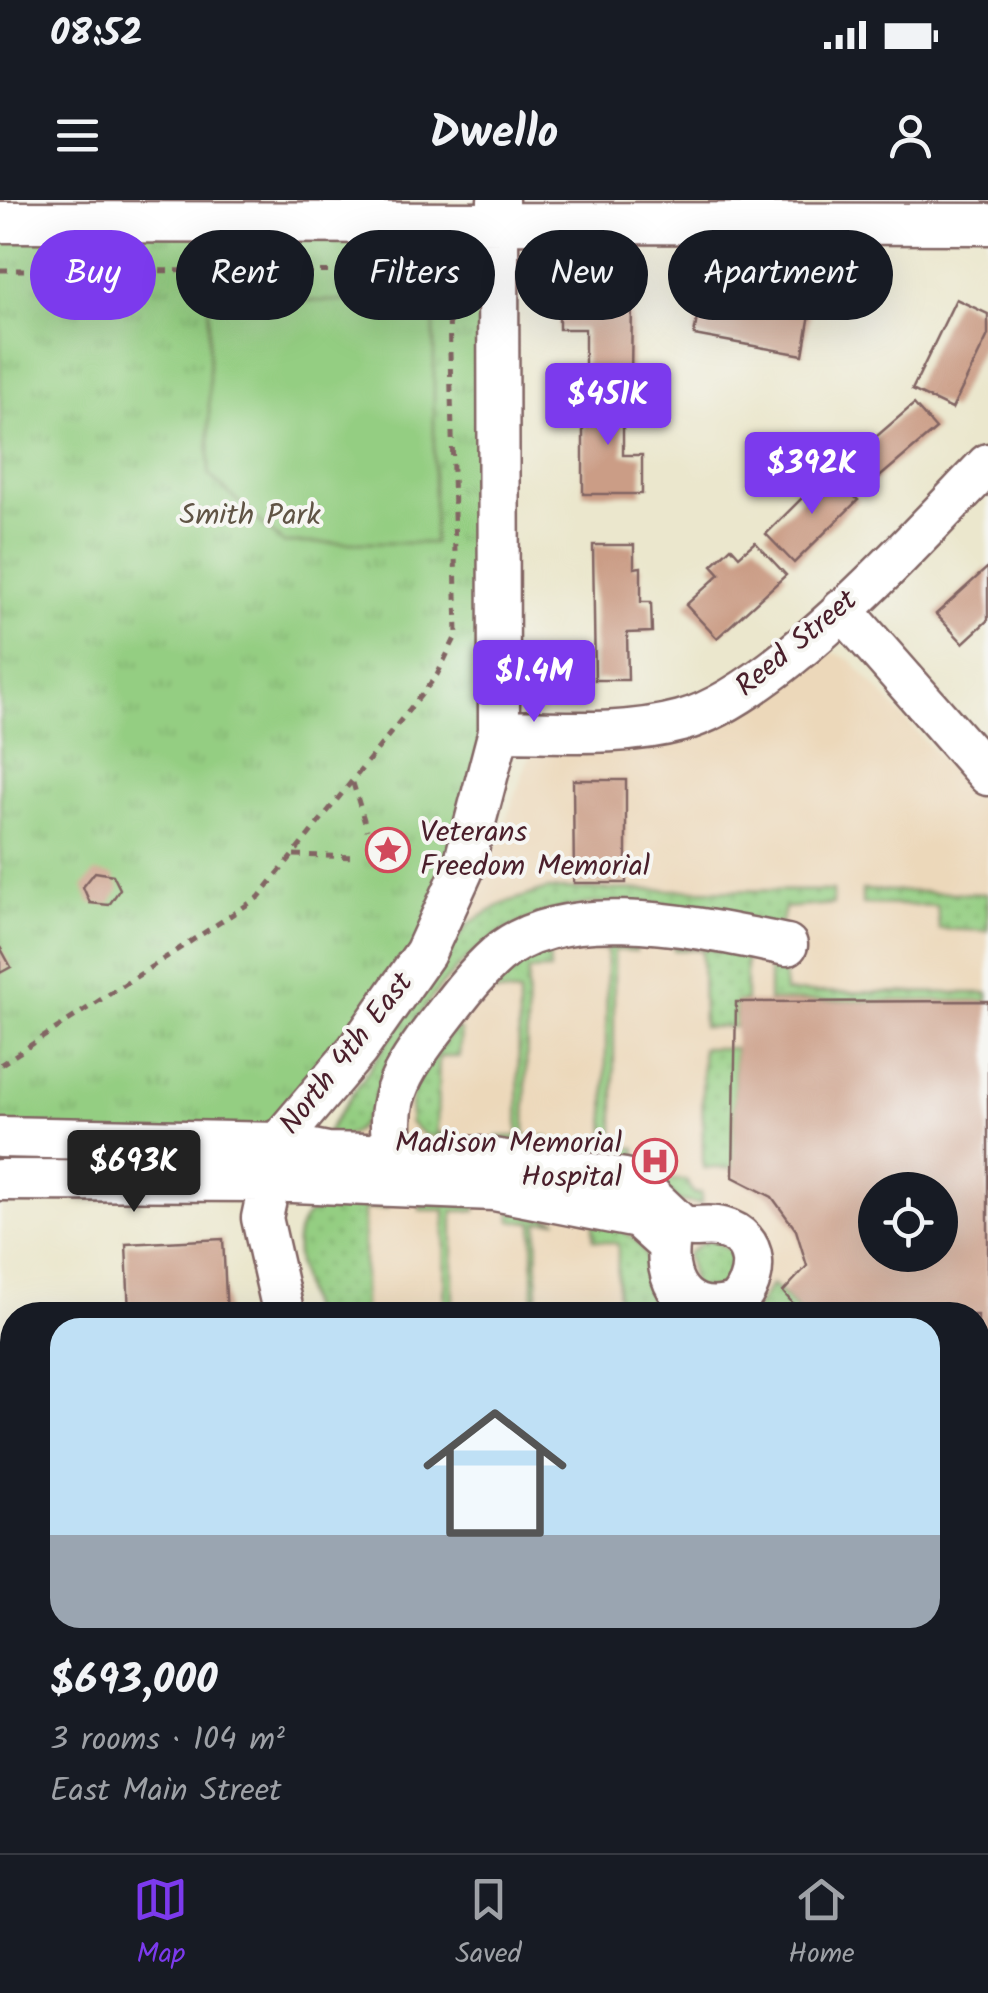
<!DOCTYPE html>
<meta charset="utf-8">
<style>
body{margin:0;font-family:Kalam,sans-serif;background:#242831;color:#f1f3f6;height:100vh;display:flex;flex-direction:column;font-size:38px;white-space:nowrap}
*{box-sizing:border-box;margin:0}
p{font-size:32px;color:#9ea1a6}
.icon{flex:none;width:55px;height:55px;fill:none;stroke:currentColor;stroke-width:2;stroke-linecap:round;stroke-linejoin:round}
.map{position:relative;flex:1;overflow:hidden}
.details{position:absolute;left:0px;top:1102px;width:990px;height:552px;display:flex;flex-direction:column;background:#171b24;border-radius:40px 40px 0 0;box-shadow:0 10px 40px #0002}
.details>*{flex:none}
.hud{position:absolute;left:30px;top:30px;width:930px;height:90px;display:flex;gap:20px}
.buttons{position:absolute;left:858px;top:972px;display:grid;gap:20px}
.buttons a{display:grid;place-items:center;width:100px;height:100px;border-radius:50%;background:#171b24;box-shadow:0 10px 40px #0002;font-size:50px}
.price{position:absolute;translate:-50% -85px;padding:0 22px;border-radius:10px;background:#7c3aed;color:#fff;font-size:32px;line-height:65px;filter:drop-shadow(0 2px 5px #0008)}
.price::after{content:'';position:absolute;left:50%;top:60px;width:30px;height:22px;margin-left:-15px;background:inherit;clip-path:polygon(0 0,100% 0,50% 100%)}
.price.selected{background:#222;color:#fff}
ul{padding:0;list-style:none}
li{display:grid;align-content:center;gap:20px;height:530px;padding:0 50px}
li+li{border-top:2px solid #363941}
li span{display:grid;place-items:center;height:310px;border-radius:30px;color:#555}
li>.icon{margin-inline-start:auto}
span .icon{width:180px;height:180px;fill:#fffc;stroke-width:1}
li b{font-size:42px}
.chip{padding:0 35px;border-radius:45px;background:#171b24;box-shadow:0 10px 40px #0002;font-size:35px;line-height:90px}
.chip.selected{background:#7c3aed;color:#fff}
.status{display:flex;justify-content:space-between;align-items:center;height:70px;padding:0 50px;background:#171b24;direction:ltr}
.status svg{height:28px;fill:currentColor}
header{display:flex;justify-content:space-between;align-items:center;height:130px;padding:0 50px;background:#171b24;font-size:45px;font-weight:700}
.tab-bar{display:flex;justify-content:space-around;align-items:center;height:140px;border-top:2px solid #363941;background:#171b24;font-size:28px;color:#9ea1a6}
.tab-bar a{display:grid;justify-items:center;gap:5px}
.tab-bar .selected{color:#7c3aed}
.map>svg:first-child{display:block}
</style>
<div class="status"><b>08:52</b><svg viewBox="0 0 49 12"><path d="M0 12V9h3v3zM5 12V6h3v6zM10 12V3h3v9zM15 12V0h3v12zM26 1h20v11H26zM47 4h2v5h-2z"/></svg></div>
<header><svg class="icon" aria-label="menu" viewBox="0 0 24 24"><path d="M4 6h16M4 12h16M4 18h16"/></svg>Dwello<svg class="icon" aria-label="person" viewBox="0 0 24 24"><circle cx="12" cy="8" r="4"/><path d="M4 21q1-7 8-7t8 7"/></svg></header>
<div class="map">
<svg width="988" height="1653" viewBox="0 0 988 1653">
<defs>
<pattern id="grass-dots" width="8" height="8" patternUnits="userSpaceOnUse" patternTransform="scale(2.5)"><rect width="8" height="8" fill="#94ce82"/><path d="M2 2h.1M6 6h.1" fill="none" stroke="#81b070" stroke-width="1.8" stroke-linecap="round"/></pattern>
<pattern id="park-tufts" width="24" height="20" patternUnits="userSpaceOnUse" patternTransform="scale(2.5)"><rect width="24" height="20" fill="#94ce82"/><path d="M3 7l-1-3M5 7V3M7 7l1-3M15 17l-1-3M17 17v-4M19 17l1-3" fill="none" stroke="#81b070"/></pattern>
</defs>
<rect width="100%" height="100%" fill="#f6f6f2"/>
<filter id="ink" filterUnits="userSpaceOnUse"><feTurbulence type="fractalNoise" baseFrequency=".01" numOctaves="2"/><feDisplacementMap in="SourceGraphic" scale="20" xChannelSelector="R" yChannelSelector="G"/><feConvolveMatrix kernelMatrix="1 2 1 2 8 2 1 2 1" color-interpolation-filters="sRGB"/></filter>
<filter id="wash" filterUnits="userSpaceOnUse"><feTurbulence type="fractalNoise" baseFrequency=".0048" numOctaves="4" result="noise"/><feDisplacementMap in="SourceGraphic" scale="40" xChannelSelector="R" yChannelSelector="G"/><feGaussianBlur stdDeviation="2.25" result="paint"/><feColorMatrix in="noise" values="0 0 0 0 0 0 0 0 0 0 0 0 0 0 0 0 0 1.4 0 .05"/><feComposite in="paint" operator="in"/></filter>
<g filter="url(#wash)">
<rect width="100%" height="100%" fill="#ebe7cd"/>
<!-- built -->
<path fill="#ecd8ba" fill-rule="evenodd" d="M832,452L850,459L988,610V1426H978V1115H311L300,1070L299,1026L315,1009L327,932L468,724L531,552L556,545H644L706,533L764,502L811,459ZM875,990H940V1055H875Z"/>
<!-- grass -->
<path fill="url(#grass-dots)" stroke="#6f7656" stroke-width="2.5" d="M548,689L833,691V704L785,708L782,721L774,726C630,691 513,677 421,813C399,846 376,874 373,914L368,913C360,931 351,937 331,937L327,932L341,911L468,724L504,703Z
M862,690L988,694V731L939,729L937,706L862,704Z
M585,740L636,741V751L614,750V947L636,948V961L581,954L587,947L605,946L607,750L584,749Z
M672,745L735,752L746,758V801L736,802V827H703L702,750H674Z
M549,747L550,770L528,771L525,936L548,937L550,948L496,941V937L518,936L519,794L495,792L498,773Z
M769,762H784L785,792L988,793V801H769Z
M453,829L461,830L459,857H439L437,933L461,935V941L425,935L410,923L412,890Z
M702,848H735L734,968H703Z
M665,980H686L693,993H701V1004L679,1001L666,990Z
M388,1000V1008L364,1009V1115H311C303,1084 281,1030 315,1009V1001Z
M420,1001H475L476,1011H453V1115H444L445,1010H420Z
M511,1008L558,1020L538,1022L537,1115H533V1022L511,1021Z
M593,1021C664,1036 637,1071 671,1115H617L618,1044L593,1040Z
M709,1038L740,1057L727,1090L694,1087L687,1054Z
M772,1084L803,1115H751Z"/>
<!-- park -->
<path fill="url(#park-tufts)" stroke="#6f7656" stroke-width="2.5" d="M0,21L498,23L501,498L425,753L269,935L0,937Z"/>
<!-- garden -->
<path fill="#94ce82" stroke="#6f7656" stroke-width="2.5" d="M209,101H434V343H283L209,275Z"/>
<g id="blocks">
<!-- building -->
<path fill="#cb9d86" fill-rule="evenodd" d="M701,95L810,114L803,155L694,135Z
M559,96L632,97L631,180H585V129H559Z
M956,99L988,114V135L952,209L912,190Z
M583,192H623V255H642V294H583Z
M914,204L936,229L869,286L848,261Z
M829,271L858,300L794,363L766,334Z
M755,342L786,375L717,438L686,405L720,374L712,365L731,347L739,356Z
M593,345H634V368L641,367V402H651L652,432L627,433L628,480H595Z
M988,367V420L963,443L936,414Z
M573,580H626V683H574Z
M95,672L113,675L120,689L109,705L90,703L83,687Z
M0,747L11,767L0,773Z
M988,801V1324L978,1334V1115H803L783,1092L807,1066L796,1030L772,997L733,977L736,802ZM875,990H940V1055H875Z
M223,1039L227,1115H129L126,1044Z
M0,1432H12V1507H0Z
M978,1485H988V1548H978Z
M361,1645L365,1653H342Z"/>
</g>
</g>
<g filter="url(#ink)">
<use href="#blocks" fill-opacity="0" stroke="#826564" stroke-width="2.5"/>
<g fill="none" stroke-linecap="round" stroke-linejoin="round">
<defs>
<path id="minor" d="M0,22L988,24
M842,409L988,575
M499,531C559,531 622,537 681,521C775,496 918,336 988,264
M0,937L278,943L328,953L479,957L625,979L641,987L682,1026C696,1029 708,1024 722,1028C760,1038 759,1078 736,1103C692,1119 664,1089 669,1046L638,1018L494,990L267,981L0,980
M402,977C379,912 393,883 433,830C453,804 473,776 497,755C565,695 708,730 787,745
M284,1115L262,1018L278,943L357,850L425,753L462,672L499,531L498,0
M978,1407H988
M978,1611H988
M583,1642V1653
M234,1653L237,1642"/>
</defs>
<!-- minor casing -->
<use href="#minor" stroke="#826564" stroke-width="45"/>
<!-- path -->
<path stroke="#826564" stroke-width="5" stroke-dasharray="8 8" stroke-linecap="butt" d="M0,70L448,72L457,434L437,475L259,697L0,865
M353,583L367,630
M294,655L354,657"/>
<!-- minor -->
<use href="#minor" stroke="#fff" stroke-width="40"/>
</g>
</g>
<!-- icons -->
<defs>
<symbol id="sight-ring" viewBox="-11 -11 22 22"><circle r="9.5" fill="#f6f6f2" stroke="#d1495b" stroke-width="1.5"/><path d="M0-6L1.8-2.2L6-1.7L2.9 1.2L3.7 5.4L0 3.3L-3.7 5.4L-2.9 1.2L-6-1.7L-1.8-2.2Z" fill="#d1495b"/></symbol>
<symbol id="hospital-ring" viewBox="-11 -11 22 22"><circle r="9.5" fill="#f6f6f2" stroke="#d1495b" stroke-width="1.5"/><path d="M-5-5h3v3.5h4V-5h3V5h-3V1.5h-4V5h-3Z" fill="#d1495b"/></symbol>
</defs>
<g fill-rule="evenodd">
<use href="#sight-ring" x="363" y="625" width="50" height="50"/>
<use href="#hospital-ring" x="630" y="936" width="50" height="50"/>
</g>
<g text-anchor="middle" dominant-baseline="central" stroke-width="8" stroke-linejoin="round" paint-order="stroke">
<!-- park labels -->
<g font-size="30" fill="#605445" stroke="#f6f6f2">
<text x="250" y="316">Smith Park</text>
</g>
<!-- street labels -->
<g font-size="30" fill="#4a1f2b" stroke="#f6f6f2">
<text transform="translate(797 444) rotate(-40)">Reed Street</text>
<text transform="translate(347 854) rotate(-52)">North 4th East</text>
</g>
<!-- poi labels -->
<g font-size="30" fill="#4a1f2b" stroke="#f6f6f2" text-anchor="start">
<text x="420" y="633">Veterans<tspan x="420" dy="34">Freedom Memorial</tspan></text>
<text x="622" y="944" text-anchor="end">Madison Memorial<tspan x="622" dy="34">Hospital</tspan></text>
</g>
</g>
</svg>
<div class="buttons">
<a><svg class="icon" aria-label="locate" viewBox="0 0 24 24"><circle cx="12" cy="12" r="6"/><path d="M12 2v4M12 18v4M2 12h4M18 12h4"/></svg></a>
</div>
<b class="price" style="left:608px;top:248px">$451K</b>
<b class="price" style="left:812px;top:317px">$392K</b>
<b class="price" style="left:534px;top:525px">$1.4M</b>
<b class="price selected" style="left:134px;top:1015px">$693K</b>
<div class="hud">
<a class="chip selected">Buy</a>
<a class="chip">Rent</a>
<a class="chip">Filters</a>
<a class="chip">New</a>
<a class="chip">Apartment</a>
</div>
<section class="details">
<ul>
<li><span style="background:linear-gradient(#bfe0f5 70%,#9aa5b1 0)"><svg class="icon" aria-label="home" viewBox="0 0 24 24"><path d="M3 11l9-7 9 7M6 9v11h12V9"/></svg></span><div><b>$693,000</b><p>3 rooms · 104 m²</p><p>East Main Street</p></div></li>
</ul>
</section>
</div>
<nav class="tab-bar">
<a class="selected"><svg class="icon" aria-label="map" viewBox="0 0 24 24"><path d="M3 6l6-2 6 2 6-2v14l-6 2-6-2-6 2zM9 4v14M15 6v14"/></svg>Map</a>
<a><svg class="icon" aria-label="saved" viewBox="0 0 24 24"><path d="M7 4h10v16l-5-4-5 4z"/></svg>Saved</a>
<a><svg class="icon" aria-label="home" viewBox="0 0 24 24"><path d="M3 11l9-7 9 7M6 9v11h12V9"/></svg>Home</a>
</nav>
